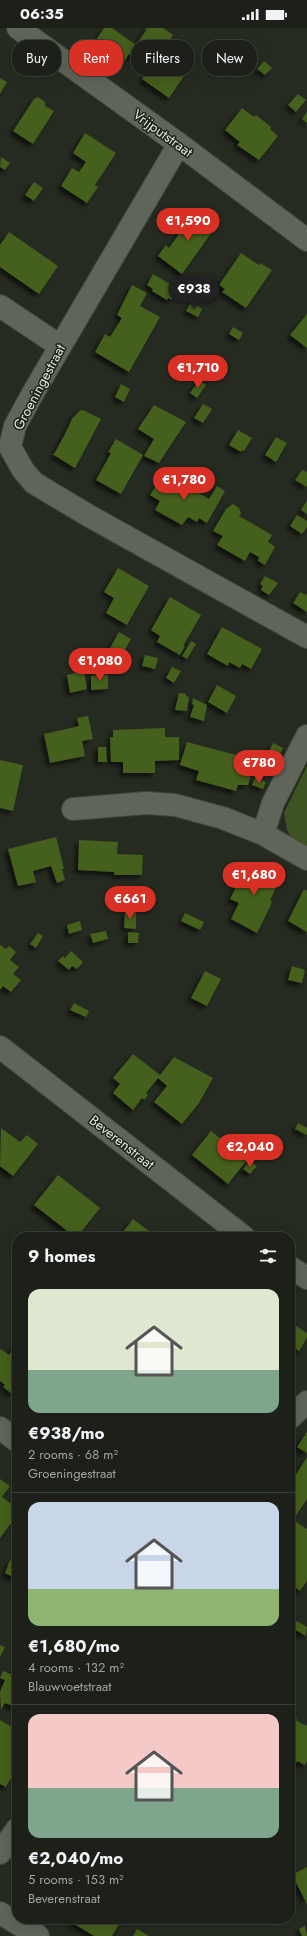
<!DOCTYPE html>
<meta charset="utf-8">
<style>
body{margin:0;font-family:Jost,sans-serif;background:#292d26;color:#f1f3f6;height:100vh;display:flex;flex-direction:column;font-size:15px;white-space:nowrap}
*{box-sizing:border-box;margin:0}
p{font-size:13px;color:#a0a3a2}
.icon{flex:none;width:22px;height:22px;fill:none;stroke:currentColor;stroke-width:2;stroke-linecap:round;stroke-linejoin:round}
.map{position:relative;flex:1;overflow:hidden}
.side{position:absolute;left:12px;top:1204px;width:283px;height:692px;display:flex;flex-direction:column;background:#1c2019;border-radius:16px;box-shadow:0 4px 16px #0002,0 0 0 1px #3a3e38}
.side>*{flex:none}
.hud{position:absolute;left:12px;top:12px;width:283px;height:36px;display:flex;gap:8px}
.price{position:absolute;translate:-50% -34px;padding:0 9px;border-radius:14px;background:#d93025;color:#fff;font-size:13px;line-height:26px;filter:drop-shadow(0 1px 2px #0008)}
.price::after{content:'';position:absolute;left:50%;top:24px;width:12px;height:9px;margin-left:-6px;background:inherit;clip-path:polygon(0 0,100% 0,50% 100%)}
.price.active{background:#222;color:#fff}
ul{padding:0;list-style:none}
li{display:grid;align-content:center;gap:8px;height:212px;padding:0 16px}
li+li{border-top:1px solid #3a3e38}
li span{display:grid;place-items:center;height:124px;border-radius:12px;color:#555}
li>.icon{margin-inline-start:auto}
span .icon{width:72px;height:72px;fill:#fffc;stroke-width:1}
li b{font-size:17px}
h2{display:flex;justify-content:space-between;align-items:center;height:48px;padding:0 16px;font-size:17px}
.tag{padding:0 14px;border-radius:16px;background:#1c2019;box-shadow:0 4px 16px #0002,0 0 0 1px #3a3e38;font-size:14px;line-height:36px}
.tag.active{background:#d93025;color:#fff}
.status{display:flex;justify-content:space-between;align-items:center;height:28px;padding:0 20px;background:#1c2019;direction:ltr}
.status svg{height:11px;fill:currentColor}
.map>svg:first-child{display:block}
</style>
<div class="status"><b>06:35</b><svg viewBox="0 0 49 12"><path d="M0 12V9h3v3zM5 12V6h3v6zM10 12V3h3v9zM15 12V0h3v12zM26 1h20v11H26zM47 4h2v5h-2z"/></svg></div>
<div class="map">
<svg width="307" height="1908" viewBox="0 0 307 1908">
<defs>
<filter id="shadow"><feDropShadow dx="-3.5" dy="3.5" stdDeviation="2" flood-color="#0009"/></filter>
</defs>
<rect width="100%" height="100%" fill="#262b21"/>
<!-- green -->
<path fill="#3e5322" d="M307,738V819L294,814L287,802L284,785Z"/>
<!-- building -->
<path fill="#445f1c" filter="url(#shadow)" d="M104,0H112L136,17L147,1L145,0H163L173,7L163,22L152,15L139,33L129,26L122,37L93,16Z
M159,26L186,45L169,70L142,51Z
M264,33L272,40L265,47L257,41Z
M0,50L7,54L0,66Z
M298,66L306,72L296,84L288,77Z
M38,69L45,74V78L54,83L33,116L13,103L34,71Z
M242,80L254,89L256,87L271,99L270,101L278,108L259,132L237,117L240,114L225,102Z
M307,84V95L302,91Z
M85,105L116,125L95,157L98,159L87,175L61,158L72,140L79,144L86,134L73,125Z
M1,129L10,135L5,142L0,139Z
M34,154L43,160L34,173L25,167Z
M197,181L207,186L213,192L207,200L212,204L182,246L158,228L166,217L169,220Z
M9,204L58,238L39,266L0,239V217Z
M241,225L259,237L260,235L272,242L246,280L222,264L225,261L219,257Z
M153,246L178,261L172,272L168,270L167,272L152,263L153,261L147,257Z
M132,257L147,265L140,278L160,289L129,344L95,324L105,306L110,309L122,290L117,287Z
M191,274L202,281L198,289L186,283Z
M307,286V320L290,307Z
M233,299L243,305L239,312L229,306Z
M209,334L217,339L211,350L203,345Z
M199,352L206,357L197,370L190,365Z
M121,356L130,361L124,374L115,369Z
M203,376L212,381L203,395L194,390Z
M154,377L186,394L159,435L144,428L154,411L138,401Z
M83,382L101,391L75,440L52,426H54L64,408L73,389H74L79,383Z
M238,402L252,410L244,423L242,422L241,424L229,417Z
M276,409L287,415L276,434L265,427Z
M116,411L143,427L121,466L96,452L111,425L108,424Z
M302,442L307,444V459L295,452Z
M164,445L209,471L217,458L225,463L207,495L199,490L197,494L188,489L182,497L155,482L160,473L150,467Z
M307,473V486L301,482Z
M233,476L239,480L241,485L239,488L272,507L268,514L275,519L265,537L258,533L259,529L250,524L245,533L217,517L223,508L213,503L226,481Z
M297,487L307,493V499L302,506L290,498Z
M118,540L149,558L127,597L106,585L114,570L104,564Z
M265,548L278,555L269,567L261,562L263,558L260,556Z
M300,564L306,567L307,565V584L293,575Z
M170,569L201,587L183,618H185L180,627L157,614L160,608L151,602Z
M222,599L262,621L251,641L242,636L240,640L229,634L228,638L207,626Z
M119,604L131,611L122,627L110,620Z
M191,613L196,616L187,631L182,628Z
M145,627L158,630L155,641L142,638Z
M172,639L181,643L174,655L166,650Z
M84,643L87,661L70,665L67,647Z
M108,647V661L91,662V648Z
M217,657L236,668L227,685L208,674Z
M179,665L186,666V668L189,669L187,683L175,682Z
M193,670L207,677L204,693L190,689L194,677L192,676Z
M88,688L93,711L82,713L85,728L50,735L44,706L79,698L77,690Z
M165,700V709H179V732L155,733V745H123V734H111L110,709H113V702Z
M187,714L255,732L248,757H238L236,763L196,752L199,743L180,737Z
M273,715L283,720L273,741L263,736Z
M98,719H106L107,734H98Z
M0,732L23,737L13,783L0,780Z
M255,750L266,754L263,761L252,757Z
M56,809L64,841H62L65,852L57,855L51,838L33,843L36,854L18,858L8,821Z
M79,812L118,814L117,826L143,827L142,847H114V844L78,842Z
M248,834L281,850L270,872L272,873L270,879L257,905L231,891L239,875L230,871Z
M304,861L307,863V904L288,893Z
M125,884H136V901L124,900Z
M185,885L204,894L200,902L181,893Z
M80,893L82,902L69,906L67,897Z
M106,903L108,911L93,915L90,906Z
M128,904L139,905L138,915H128Z
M38,905L43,908L36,920L30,916Z
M0,917L6,921L9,918L16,924L10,932L19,939L13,946L21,952L11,964L3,958L0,962Z
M71,923L83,934L77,941L72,938L69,942L58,933L63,928L65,930Z
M292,938L305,942L302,955L288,952Z
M205,943L221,951L207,978L191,970Z
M74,975L89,983L86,989L70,982Z
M133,1026L160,1047L174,1029L213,1050L199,1075L182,1096L154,1074L167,1058L158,1050L146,1065L148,1067L144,1072L142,1070L133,1082L113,1065L120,1056L113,1050Z
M298,1095L307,1100V1107L295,1101Z
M1,1100L20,1114L27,1107L38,1116L13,1148L0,1138Z
M211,1103L247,1132L228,1156L192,1127Z
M259,1108L269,1116L263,1124L254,1116Z
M250,1133L257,1138L250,1146L243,1141Z
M58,1147L100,1180L77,1209H75L34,1177Z
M133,1191L153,1206L155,1202L164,1209H119Z
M290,1294L307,1305V1309L301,1320L299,1323L294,1320L290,1327Z
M17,1316V1359L12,1366L3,1359L5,1357L0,1353V1322L1,1321L9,1327Z
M307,1404V1425L297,1419Z
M307,1429V1471L293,1492L307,1501V1553L300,1563L290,1556V1456Z
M0,1451L10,1458L2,1469L17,1480V1487L0,1510Z
M10,1532L17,1535V1551L5,1545Z
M297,1593L307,1599L306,1608L292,1600Z
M0,1617L5,1619L0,1629Z
M14,1640L17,1641V1680L5,1675L1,1682L0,1664L5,1652L0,1650L3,1643L11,1646Z
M290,1686L296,1689L297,1693L307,1698V1733L305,1737L297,1733L290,1749L294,1751L290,1760Z
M0,1692L17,1702V1739L6,1759L0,1756Z
M307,1839V1876L292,1847Z
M73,1891H122L112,1908H94L71,1894Z
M305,1898L307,1908H302L299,1901Z
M137,1901L149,1908H133Z"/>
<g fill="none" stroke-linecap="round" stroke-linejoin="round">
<defs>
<path id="minor" d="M18,0L179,116L307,212
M179,116L33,365L15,398L10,419L23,442L34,455L91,489L307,609
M0,278L60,318
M73,781L146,775L175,777L223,790L263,806L307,831
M263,806L273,775L307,708
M290,1390L307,1374
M0,1400L17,1413
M0,1825L17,1801
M0,1885L38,1908"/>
<path id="tertiary" d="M0,1019L244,1209
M290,1239L307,1250"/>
</defs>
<!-- minor casing -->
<use href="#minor" stroke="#42473e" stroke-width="24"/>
<!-- tertiary casing -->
<use href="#tertiary" stroke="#42473e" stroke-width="24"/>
<!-- minor -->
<use href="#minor" stroke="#5f6559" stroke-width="22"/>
<!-- tertiary -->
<use href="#tertiary" stroke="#5f6559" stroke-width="22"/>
</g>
<g text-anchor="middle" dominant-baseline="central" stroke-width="3" stroke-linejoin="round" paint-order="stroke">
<!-- street labels -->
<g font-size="14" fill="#e5e8e2" stroke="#1d2118">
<text transform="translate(163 105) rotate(36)">Vrijputstraat</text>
<text transform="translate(39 359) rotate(-62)">Groeningestraat</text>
<text transform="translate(122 1114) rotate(38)">Beverenstraat</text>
</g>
</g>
</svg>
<b class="price" style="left:188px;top:214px">€1,590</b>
<b class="price active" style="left:194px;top:282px">€938</b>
<b class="price" style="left:198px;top:361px">€1,710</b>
<b class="price" style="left:184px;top:473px">€1,780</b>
<b class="price" style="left:100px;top:654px">€1,080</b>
<b class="price" style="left:259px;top:756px">€780</b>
<b class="price" style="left:254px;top:868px">€1,680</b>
<b class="price" style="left:130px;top:892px">€661</b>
<b class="price" style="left:250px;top:1140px">€2,040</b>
<div class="hud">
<a class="tag">Buy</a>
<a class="tag active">Rent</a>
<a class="tag">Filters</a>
<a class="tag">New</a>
</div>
<section class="side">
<h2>9 homes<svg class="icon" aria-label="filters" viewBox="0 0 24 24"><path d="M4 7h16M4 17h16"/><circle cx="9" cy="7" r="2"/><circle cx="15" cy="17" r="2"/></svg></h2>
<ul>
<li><span style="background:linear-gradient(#dfe7d0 65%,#7fa58c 0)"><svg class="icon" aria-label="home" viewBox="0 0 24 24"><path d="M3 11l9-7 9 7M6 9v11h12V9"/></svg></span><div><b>€938/mo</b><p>2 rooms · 68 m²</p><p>Groeningestraat</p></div></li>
<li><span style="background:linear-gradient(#c9d6e8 70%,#8fb573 0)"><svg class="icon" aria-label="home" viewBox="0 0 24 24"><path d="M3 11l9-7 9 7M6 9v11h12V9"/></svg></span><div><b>€1,680/mo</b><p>4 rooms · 132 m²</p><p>Blauwvoetstraat</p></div></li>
<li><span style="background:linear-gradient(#f6c9c9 60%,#7fa58c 0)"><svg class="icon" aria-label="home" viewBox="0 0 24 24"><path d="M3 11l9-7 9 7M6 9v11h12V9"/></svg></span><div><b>€2,040/mo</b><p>5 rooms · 153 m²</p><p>Beverenstraat</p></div></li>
</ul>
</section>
</div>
